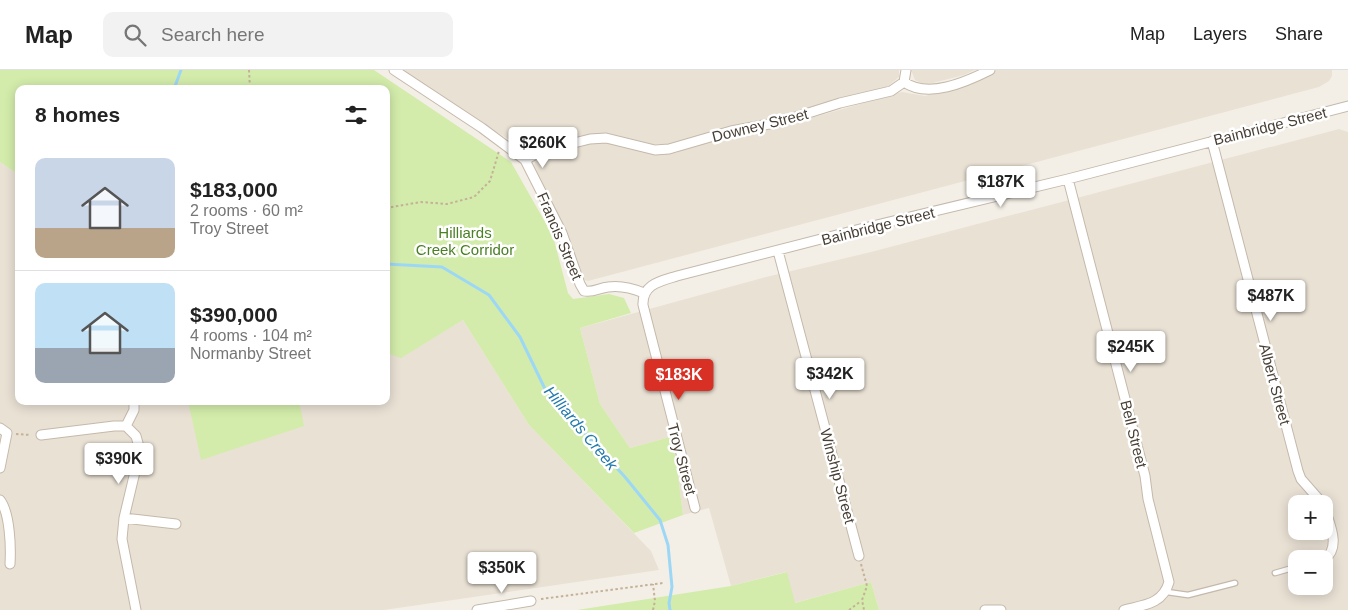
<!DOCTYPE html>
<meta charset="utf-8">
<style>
body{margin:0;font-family:Helvetica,sans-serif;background:#f2f2f2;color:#222;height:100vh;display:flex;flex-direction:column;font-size:19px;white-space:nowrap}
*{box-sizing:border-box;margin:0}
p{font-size:16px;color:#767676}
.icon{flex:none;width:28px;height:28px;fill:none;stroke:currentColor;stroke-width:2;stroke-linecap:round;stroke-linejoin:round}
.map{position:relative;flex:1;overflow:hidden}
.details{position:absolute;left:15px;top:15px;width:375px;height:320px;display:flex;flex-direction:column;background:#fff;border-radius:10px;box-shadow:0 2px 12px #0003}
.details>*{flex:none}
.fabs{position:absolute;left:1288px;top:425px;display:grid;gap:10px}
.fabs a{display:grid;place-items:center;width:45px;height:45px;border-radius:10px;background:#fff;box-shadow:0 2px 12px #0003;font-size:25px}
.price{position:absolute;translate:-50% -42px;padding:0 11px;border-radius:5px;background:#fff;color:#222;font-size:16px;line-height:32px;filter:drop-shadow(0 1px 2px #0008)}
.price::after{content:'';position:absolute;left:50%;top:30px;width:15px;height:11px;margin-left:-8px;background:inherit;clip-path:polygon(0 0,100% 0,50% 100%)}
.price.active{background:#d93025;color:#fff}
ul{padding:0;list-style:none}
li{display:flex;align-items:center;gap:15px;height:125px;padding:0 20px}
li+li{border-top:1px solid #e0e0e0}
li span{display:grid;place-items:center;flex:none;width:140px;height:100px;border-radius:10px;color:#555}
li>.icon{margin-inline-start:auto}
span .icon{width:60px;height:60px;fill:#fffc;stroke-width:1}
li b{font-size:21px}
h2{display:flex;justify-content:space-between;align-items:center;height:60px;padding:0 20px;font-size:21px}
header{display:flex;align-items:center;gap:30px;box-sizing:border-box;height:70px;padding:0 25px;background:#fff;border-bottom:1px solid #e0e0e0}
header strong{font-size:24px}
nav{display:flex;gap:28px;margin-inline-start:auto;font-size:18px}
.search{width:350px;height:45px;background:#f2f2f2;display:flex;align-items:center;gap:12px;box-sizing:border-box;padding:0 18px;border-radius:10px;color:#767676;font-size:19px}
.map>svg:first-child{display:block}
</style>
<header>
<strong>Map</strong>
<div class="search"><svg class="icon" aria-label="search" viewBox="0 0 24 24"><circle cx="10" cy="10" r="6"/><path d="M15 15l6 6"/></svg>Search here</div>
<nav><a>Map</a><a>Layers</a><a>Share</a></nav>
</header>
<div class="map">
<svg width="1348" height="540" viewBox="0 0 1348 540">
<rect width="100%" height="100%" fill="#f4efe6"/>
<!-- residential -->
<path fill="#e9e1d4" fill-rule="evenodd" d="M401,0H899V7L887,17L845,27L771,50L730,57L669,74H651L608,63H599L532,79H524L492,59Z
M911,0H975L964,5L925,15L915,10Z
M997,0H1332V6L1329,11L1319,17L588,211L581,209L566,162L534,96L535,92L545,85L591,73H606L655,84L675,83L708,72L783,56L902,22L925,26L967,14Z
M1339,59L1348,62V540H879L871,512L794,533L786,502L731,516L709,438L683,445L676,389L670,367L630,378L600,334L580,258L766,207L871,182ZM1296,434H1324V461H1296ZM1296,489H1324V516H1296Z
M0,92L19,105V331H386V283L401,287L463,250L529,355L651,481L659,500L384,540H0Z"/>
<!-- green -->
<path fill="#d3ecab" d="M0,0H374L511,92L553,166L568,223L573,229L609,224L624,228L631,243L580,258L600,334L630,378L670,367L676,389L683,445L634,463L529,355L463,250L401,288L386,283V19H19V105L0,92Z
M188,331H299L304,356L201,390Z
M787,502L795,533L871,512L879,540H577L731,516Z"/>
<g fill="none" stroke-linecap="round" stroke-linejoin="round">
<!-- stream -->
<path stroke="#9dd7f6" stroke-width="3" d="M174,19L181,0
M386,194L442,197L489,225L520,267L546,321L625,407L660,450L668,475L672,517L669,533L670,540"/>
<defs>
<path id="lane" d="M1275,503L1296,497
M1167,522L1188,525L1235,513"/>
<path id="street" d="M394,0L482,58L525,90L562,163L580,214L584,221C593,223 599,218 608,217C621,215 632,218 644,223
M904,12L906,0
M1212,71L1298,401L1301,409L1323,434
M525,90L542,81L590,69L606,68L655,80L669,79L731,61L780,52L840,33L891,21L904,12C928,29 966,12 990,0
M1068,109L1145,406L1148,429L1169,512C1163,534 1144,535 1124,540
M778,181L859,486
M126,356L134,340V331
M0,358L7,363L0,398
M41,365L114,356H126L136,366L139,377V385L124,448L122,469L136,540
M0,430C10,443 11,477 10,494
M1324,436C1329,453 1342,477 1324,490
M695,438L643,235C642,214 661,211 677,206L860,159L1068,109L1348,36
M124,448L176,454
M477,540L531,531
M985,540H1001"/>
</defs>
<!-- lane casing -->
<use href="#lane" stroke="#c4b9ab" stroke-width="7"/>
<!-- street casing -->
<use href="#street" stroke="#c4b9ab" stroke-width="11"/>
<!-- path -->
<path stroke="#c4b198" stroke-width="2" stroke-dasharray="2.5 2.5" stroke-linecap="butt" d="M249,0L250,19
M386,138L421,132L447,134L474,127L490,111L499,81
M16,364L31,365
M861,494L867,516L862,530L864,540
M541,529L663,513
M653,540L655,531L653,514
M849,540L861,531"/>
<!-- lane -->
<use href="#lane" stroke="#fff" stroke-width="4.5"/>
<!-- street -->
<use href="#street" stroke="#fff" stroke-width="9"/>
</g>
<g text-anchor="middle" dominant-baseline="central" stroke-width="5" stroke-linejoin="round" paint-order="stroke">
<!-- street labels -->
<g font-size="15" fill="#483f35" stroke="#fff">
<text transform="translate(760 55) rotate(-14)">Downey Street</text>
<text transform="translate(1270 56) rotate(-14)">Bainbridge Street</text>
<text transform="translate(878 156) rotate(-14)">Bainbridge Street</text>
<text transform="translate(560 166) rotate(67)">Francis Street</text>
<text transform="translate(1275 314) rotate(75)">Albert Street</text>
<text transform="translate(1134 364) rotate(76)">Bell Street</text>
<text transform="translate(682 389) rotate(75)">Troy Street</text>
<text transform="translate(838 406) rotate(75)">Winship Street</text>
</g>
<!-- park labels -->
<g font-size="15" fill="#4b7f23" stroke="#fff">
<text x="465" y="162">Hilliards<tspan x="465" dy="17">Creek Corridor</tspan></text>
</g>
<!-- water labels -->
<g font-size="16" font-style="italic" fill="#237aac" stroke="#fff">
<text transform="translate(581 358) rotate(50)">Hilliards Creek</text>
</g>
</g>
</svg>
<div class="fabs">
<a>+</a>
<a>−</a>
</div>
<b class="price" style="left:543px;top:99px">$260K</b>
<b class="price" style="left:1001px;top:138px">$187K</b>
<b class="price" style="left:1271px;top:252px">$487K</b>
<b class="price" style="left:1131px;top:303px">$245K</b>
<b class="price" style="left:830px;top:330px">$342K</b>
<b class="price active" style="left:679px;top:331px">$183K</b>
<b class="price" style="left:119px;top:415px">$390K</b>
<b class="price" style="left:502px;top:524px">$350K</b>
<section class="details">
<h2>8 homes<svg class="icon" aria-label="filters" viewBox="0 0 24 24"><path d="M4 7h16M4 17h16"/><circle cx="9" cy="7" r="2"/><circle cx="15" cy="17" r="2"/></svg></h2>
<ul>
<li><span style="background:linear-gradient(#c9d6e8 70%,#b9a48a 0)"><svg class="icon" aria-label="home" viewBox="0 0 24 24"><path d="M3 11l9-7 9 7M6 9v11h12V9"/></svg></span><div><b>$183,000</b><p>2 rooms · 60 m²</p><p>Troy Street</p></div></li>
<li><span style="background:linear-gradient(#bfe0f5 65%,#9aa5b1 0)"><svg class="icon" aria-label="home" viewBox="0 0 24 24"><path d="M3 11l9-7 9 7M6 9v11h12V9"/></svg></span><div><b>$390,000</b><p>4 rooms · 104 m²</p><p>Normanby Street</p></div></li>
</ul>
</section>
</div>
